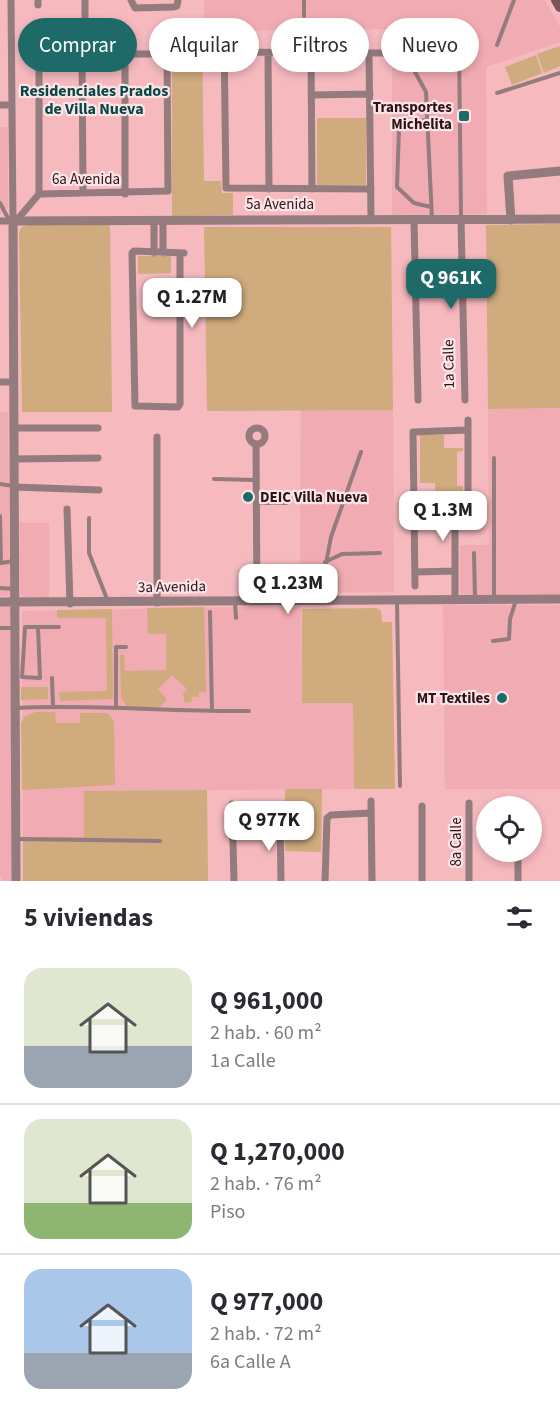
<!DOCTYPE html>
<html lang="es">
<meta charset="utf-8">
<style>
body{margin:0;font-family:"Source Sans 3",sans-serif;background:#f7f7f7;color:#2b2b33;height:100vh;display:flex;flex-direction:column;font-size:22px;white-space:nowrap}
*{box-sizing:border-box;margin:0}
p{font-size:20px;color:#7c7c81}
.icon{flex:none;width:33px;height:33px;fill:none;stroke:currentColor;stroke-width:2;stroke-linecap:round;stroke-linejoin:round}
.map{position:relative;height:881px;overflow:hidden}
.panel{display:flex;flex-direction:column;background:#fff;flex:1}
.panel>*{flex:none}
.banner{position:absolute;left:18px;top:18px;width:525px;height:54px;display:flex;gap:12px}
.controls{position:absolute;left:476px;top:796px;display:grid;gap:12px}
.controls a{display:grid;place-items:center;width:66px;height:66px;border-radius:50%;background:#fff;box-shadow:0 3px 9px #0003;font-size:30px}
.price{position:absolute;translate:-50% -51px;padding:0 14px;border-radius:12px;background:#fff;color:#222;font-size:20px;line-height:39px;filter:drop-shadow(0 2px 3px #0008)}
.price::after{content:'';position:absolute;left:50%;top:36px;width:18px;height:14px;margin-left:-9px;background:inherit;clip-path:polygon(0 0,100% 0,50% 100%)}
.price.selected{background:#1d6a69;color:#fff}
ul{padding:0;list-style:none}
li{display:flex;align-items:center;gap:18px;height:150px;padding:0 24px}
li+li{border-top:2px solid #e1e1e2}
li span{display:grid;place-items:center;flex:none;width:168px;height:120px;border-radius:18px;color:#555}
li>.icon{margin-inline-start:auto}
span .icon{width:72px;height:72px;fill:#fffc;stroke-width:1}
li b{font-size:26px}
h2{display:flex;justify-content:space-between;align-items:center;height:72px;padding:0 24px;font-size:26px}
.pill{padding:0 21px;border-radius:27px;background:#fff;box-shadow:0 3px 9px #0003;font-size:21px;line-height:54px}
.pill.selected{background:#1d6a69;color:#fff}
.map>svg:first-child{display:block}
</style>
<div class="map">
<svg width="560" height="881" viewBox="0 0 560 881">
<rect width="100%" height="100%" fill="#f5b9be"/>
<!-- built -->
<path fill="#f0acb2" d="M204,0H545L560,27V42L486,67L487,214L392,215V29L204,31Z
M0,127H8V207L0,215Z
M560,408V594L460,595V545H489L488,409Z
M301,409L393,410L394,592L313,593V587H300Z
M0,412H8L10,596H0Z
M19,523H49V599H24L20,594Z
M443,605H560V789H445Z
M0,606H10L12,881H3L0,876Z
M301,606L302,703H353L354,789L84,791L85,837H23L22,611Z"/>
<!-- green -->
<path fill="#cfab7d" d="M172,31H202L204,181H221L222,193H233V215L172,216Z
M560,46V66L544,73L537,54Z
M536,55L542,73L512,85L505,67Z
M317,118H366V185H317Z
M560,224V408L488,409L486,225Z
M28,225H110L112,412H22L19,232L22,227Z
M204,227H391L393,410L207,411Z
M138,256H171V273L138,274Z
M420,435H444V448H463V451L457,452V486H463V498H436L435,483H420Z
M204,607L206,692H199V697H191L192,702L185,703L183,694L187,689L172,675L158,689L167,699L160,707H127L121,697L120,655H124L125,671L166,670V634H148L147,608Z
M377,608L381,611L382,622H392L395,789H354L353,703H302V609Z
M112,609L113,699L60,701L59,692L107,691L106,618H57V610Z
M21,687H48V699L21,700Z
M35,712H55L56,723H80V713H107L114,721L115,785L22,790L21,723L24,717Z
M285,789H322L321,852L285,851Z
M207,790L208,881H23V837H84V791Z"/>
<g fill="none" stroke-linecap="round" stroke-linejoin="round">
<!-- service -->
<path stroke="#947b7d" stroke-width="4" d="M304,0V16
M405,32L409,61L426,92L432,219
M497,45L514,0
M459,46L461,219
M497,93L560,73
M428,119L399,128L397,187L414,203L431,207
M0,203L9,220
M494,458V599
M214,479L255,480
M0,484L13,486
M257,503H287
M0,516L1,563L14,561
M89,518V553L107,599
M474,553L475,599
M325,562L342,554L380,553
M0,588L15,589
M319,600L331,537L361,452
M397,601L400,786
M235,602L236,618
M210,612L212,711
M25,627H38L40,678L22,677Z
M38,627H59
M0,628H15
M493,641L509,639L510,619L516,600
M52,678L53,706
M16,708C93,704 171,712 249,711
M116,708V647H126
M18,839L160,841"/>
<!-- minor -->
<path stroke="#947b7d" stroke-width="7" d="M38,0V5
M85,0V18
M131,0L135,8L173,7L177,6L178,0
M224,37L226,188L371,189
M224,52L385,53
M82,53L83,193
M125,53V194
M268,53L269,189
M311,53L312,189
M369,53L371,219
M311,95L370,94
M0,105H12
M39,194V38
M154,220V253
M163,220V253
M414,220L418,400
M461,220L465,400
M0,221H13L11,0
M16,221L39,194L168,191L167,54H40
M180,253V404L178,407L135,406L132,253L134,251L184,253
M0,382H14
M249 436a8 8 0 1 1 16 0a8 8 0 1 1-16 0Z
M14,428H98
M256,444L257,601
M14,459L98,458
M14,487L99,490
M67,509L70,604
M415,572L455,571
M415,586L413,432L468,430
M455,600V510L468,499V420
M157,603V437
M371,801L372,881
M469,803V881
M232,804L234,881
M518,807V804
M232,814L280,819L281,881
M325,881L327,818L331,815L371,813
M422,881V806
M518,881V852"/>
<!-- tertiary -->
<path stroke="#947b7d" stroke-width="9" d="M511,220L508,176L560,171
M0,602L560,599
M16,881L13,221L560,219"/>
<!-- secondary -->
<path stroke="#785558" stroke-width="10" d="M556,0L560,7"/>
</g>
<!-- markers -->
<g fill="#1d6a69" stroke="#fee4e6" stroke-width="2">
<rect x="458" y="110" width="12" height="12" rx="3"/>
<circle cx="248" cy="497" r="6"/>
<circle cx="502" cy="698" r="6"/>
</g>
<g text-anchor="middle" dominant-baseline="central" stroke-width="4.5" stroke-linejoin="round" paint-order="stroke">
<!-- poi labels -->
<g font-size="15" font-weight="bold" fill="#291416" stroke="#fee4e6" text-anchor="end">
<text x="452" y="107">Transportes<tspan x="452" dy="17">Michelita</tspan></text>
<text x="260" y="497" text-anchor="start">DEIC Villa Nueva</text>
<text x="490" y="698">MT Textiles</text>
</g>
<!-- street labels -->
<g font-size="15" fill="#291416" stroke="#fee4e6">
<text x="86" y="179">6a Avenida</text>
<text x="280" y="204">5a Avenida</text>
<text transform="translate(449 364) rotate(-91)">1a Calle</text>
<text transform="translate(172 587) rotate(-1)">3a Avenida</text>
<text transform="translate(456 842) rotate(-90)">8a Calle</text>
</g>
<!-- neighbourhood labels -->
<g font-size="16" font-weight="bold" fill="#064847" stroke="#fee4e6">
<text x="94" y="91">Residenciales Prados<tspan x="94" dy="18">de Villa Nueva</tspan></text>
</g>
</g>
</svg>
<div class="controls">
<a><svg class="icon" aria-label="locate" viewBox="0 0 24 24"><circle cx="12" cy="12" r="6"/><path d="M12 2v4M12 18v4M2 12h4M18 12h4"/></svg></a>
</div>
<b class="price selected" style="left:451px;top:310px">Q 961K</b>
<b class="price" style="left:192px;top:329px">Q 1.27M</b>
<b class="price" style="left:443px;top:542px">Q 1.3M</b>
<b class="price" style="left:288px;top:615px">Q 1.23M</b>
<b class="price" style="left:269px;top:852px">Q 977K</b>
<div class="banner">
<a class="pill selected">Comprar</a>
<a class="pill">Alquilar</a>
<a class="pill">Filtros</a>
<a class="pill">Nuevo</a>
</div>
</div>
<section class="panel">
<h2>5 viviendas<svg class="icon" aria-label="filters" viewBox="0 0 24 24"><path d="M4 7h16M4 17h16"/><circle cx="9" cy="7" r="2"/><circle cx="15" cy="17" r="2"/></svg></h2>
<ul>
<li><span style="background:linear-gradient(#dfe7d0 65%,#9aa5b1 0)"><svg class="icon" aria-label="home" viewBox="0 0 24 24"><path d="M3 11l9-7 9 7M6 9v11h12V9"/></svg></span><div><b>Q 961,000</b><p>2 hab. · 60 m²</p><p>1a Calle</p></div></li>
<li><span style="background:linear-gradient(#dfe7d0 70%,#8fb573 0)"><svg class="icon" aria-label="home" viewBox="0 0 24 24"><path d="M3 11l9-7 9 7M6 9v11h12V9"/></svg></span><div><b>Q 1,270,000</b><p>2 hab. · 76 m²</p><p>Piso</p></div></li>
<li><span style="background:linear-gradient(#a9c7e8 70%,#9aa5b1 0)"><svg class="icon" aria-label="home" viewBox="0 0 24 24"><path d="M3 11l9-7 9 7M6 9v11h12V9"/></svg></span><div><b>Q 977,000</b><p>2 hab. · 72 m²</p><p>6a Calle A</p></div></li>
</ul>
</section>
